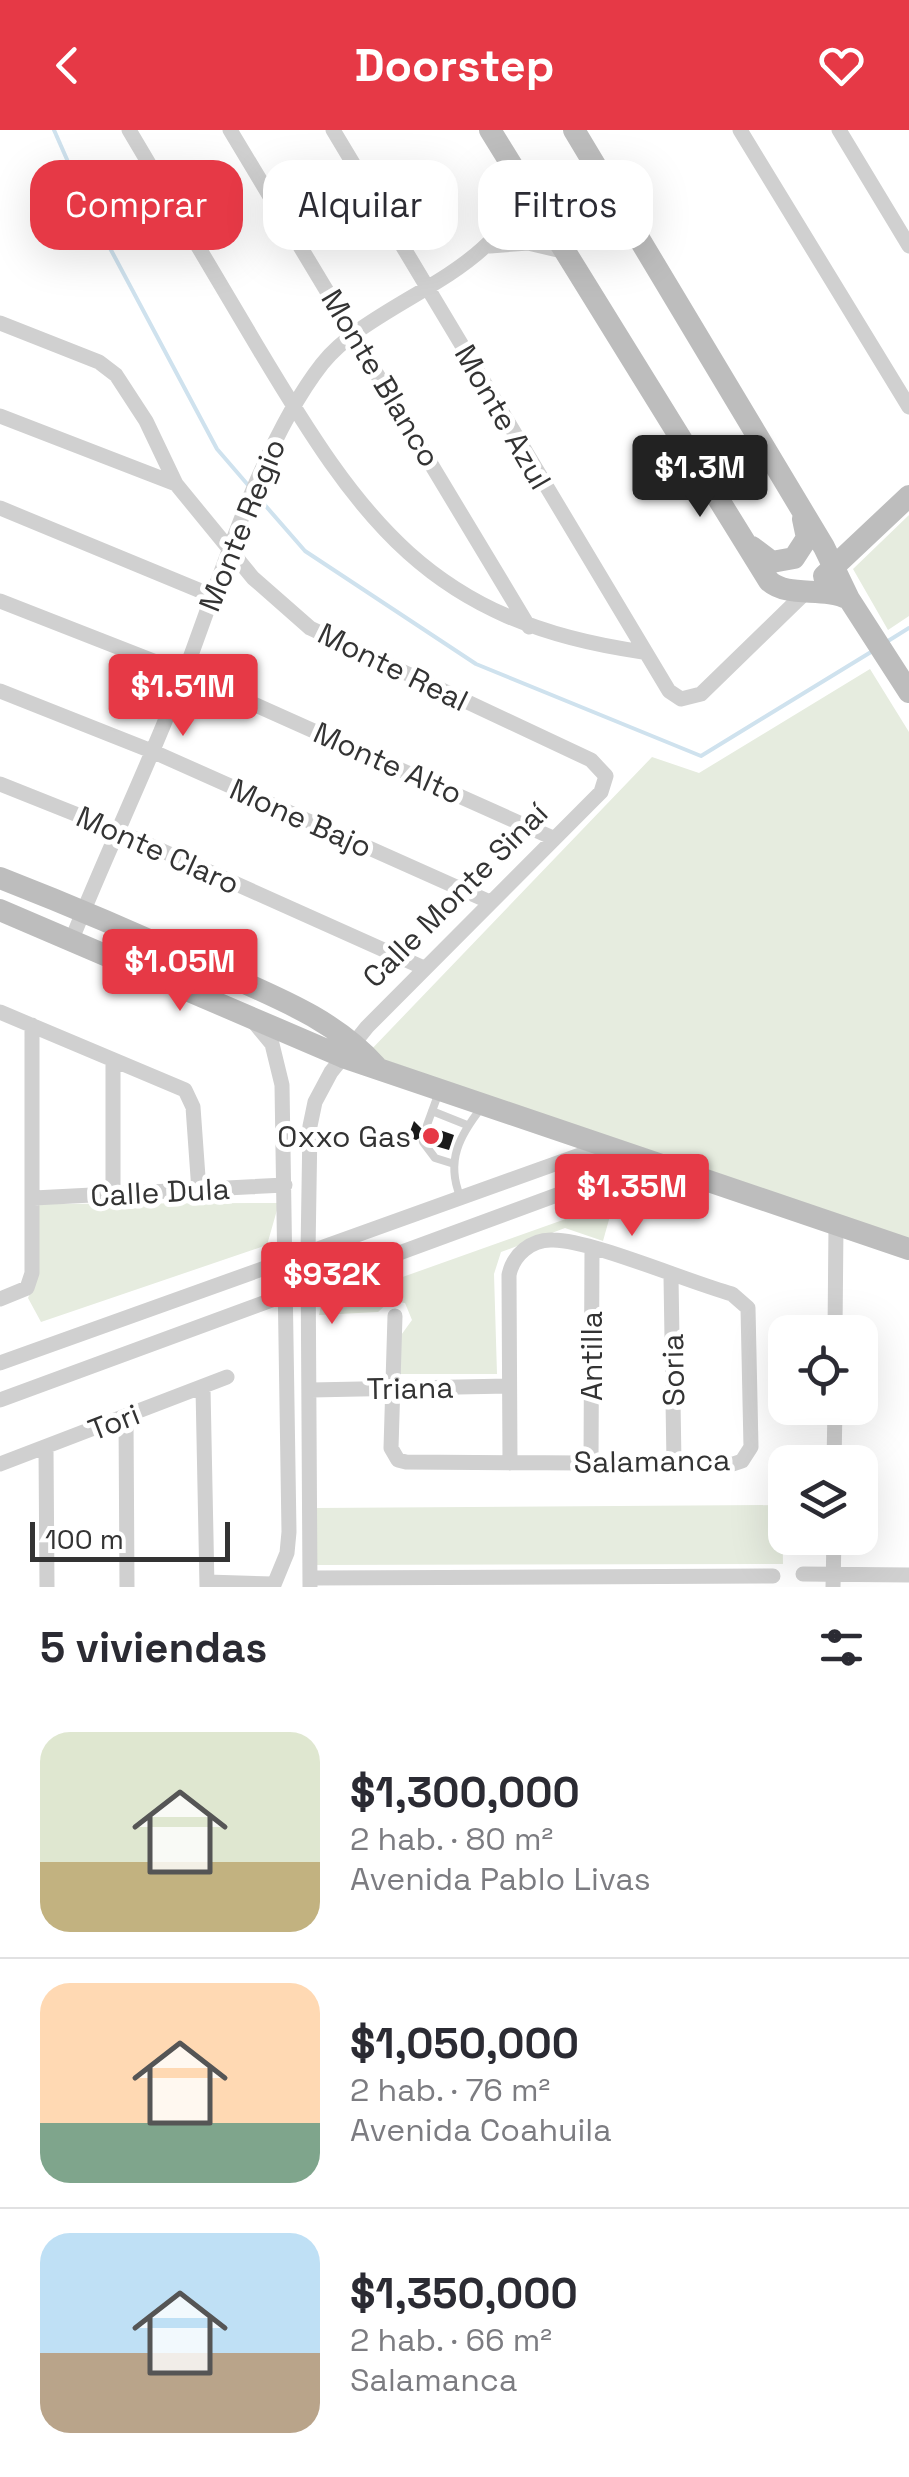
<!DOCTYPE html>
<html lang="es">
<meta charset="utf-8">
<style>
body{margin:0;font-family:"Space Grotesk",sans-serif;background:#f7f7f7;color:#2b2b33;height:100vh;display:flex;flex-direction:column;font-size:38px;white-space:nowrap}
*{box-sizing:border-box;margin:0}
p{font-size:32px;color:#7c7c81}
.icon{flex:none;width:55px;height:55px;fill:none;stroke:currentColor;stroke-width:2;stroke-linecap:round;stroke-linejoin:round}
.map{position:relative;height:1457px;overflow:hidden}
.drawer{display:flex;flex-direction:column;background:#fff;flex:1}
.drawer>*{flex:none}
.top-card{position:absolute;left:30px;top:30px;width:850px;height:90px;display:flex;gap:20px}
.fabs{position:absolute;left:768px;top:1185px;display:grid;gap:20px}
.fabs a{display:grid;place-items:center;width:110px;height:110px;border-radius:20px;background:#fff;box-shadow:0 10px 40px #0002;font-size:50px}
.scale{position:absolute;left:30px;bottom:25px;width:200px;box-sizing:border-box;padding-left:10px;border:5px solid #333;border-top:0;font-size:28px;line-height:35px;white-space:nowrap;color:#333;-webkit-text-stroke:8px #fff;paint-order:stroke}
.price{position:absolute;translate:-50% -85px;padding:0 22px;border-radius:10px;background:#e63946;color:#fff;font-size:32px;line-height:65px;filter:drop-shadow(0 2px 5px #0008)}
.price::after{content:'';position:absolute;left:50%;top:60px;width:30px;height:22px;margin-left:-15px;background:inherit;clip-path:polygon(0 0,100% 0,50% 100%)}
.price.current{background:#222;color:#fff}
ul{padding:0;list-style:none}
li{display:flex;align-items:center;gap:30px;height:250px;padding:0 40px}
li+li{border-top:2px solid #e1e1e2}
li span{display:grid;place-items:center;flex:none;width:280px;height:200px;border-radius:30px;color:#555}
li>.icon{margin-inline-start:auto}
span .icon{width:120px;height:120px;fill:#fffc;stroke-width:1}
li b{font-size:42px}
h2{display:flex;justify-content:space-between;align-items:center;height:120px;padding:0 40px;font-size:42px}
.tag{padding:0 35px;border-radius:30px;background:#fff;box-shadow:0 10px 40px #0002;font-size:35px;line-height:90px}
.tag.current{background:#e63946;color:#fff}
header{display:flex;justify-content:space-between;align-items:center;height:130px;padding:0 40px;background:#e63946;color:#fff;font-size:45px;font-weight:700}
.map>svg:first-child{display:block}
</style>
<header><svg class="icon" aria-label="back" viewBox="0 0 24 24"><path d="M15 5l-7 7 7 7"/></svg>Doorstep<svg class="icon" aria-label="heart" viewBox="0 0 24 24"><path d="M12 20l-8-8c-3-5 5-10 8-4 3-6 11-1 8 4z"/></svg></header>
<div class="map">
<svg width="909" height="1457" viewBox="0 0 909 1457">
<rect width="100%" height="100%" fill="#fff"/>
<!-- green -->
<path fill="#e6ecdf" d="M909,385V486L888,500L853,439Z
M870,539L909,602V1111L367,924L652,627L699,643Z
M279,1073L267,1115L41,1192L28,1168L39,1144L38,1074Z
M591,1080L610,1086L603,1111L565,1098L501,1122L494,1144L497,1244H400L399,1208L412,1190L405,1173L390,1171L378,1182L319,1185L321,1176Z
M782,1375L783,1434L316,1435L315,1378Z"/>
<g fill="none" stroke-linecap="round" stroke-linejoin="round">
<!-- stream -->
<path stroke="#cfe2ee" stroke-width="4" d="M54,0L87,75L217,319L248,355
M257,366L305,421L476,534L701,626L871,522
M888,511L909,498"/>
</g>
<!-- building -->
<path fill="#1a1a1a" d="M414,991L425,1002L434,998L454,1005L449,1020L435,1016L425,1005L416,1010L408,1007Z"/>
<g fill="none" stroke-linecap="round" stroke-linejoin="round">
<!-- lane -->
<path stroke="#d0d0d0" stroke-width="8" d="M432,981L467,995
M427,995L439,962
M423,1012L435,1028L451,1033
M460,1066C446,1031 459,1006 482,977"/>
<!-- street -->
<path stroke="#d0d0d0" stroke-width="15" d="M129,0C172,72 215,144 257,216C361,390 429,492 643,522
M230,0L529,497
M333,0L669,561L681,569L701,564L808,460
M740,0L909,277
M839,0L909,116
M490,116L528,113L562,121
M0,193L99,232L116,245L146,291L176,354L253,448L310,498L591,630L606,646L601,662L367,897L331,942L315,972L310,996L308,1122L310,1457
M0,286L176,354
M0,378L213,466
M0,471L184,543L553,708
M0,561L154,622L490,772
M0,654L118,701L424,838
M72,809C108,719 150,633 184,544C220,449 261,312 322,234C375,167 513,141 520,50
M0,882L185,960L193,977L199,1061
M253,891L272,914L282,955L289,1402L287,1423L273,1457
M113,930V1065
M34,1068L285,1055
M671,1147L674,1333
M0,1169L27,1158L32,1143V895
M395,1186L391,1318L398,1330L406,1332L733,1334L742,1331L751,1317L748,1178L732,1164C688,1152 591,1110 553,1110C531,1109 513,1125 509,1145L510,1333
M835,1202L836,1095
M0,1233L605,1016
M203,1258L207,1457
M311,1260L508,1256
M0,1270L649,1031
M126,1287L127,1457
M46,1319L47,1457
M834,1332L835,1278
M591,1333L592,1119
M0,1334L227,1247
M803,1444L909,1445
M311,1448L773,1446
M207,1452L272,1454
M833,1457L834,1408"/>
<!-- secondary -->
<path stroke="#bdbdbd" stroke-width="22" d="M490,0L769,451C788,468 823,456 849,469
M574,0L824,417L849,469L909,562
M752,417L772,432L794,428L807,408L803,389
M824,446L909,366
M0,748C72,776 142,806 213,839C272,866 332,887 376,936
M0,780L343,927L909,1119"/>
</g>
<!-- markers -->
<circle fill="#e63946" stroke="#fff" stroke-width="4" cx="431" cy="1006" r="10"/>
<g text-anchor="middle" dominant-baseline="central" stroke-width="10" stroke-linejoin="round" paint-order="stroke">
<!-- street labels -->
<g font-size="30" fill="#333" stroke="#fff">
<text transform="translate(381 248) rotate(59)">Monte Blanco</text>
<text transform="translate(503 287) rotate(60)">Monte Azul</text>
<text transform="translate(242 395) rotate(-68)">Monte Regio</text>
<text transform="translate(393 537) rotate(26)">Monte Real</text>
<text transform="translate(388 633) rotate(24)">Monte Alto</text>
<text transform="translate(301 688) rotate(24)">Mone Bajo</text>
<text transform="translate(158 720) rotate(24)">Monte Claro</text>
<text transform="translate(455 765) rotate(-45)">Calle Monte Sinaí</text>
<text transform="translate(160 1062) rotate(-3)">Calle Dula</text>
<text transform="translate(591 1226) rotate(-90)">Antilla</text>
<text transform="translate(673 1240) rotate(-91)">Soria</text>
<text transform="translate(410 1258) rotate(-1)">Triana</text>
<text transform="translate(114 1292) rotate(-21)">Tori</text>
<text transform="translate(652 1331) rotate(-1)">Salamanca</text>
</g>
<!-- poi labels -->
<g font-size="30" fill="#333" stroke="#fff" text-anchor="end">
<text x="411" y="1006">Oxxo Gas</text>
</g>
</g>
</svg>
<div class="fabs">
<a><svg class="icon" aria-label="locate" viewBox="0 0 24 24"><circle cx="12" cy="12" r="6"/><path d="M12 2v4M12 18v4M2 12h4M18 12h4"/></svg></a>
<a><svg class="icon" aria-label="layers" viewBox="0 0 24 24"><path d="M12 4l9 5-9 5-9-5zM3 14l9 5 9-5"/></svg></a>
</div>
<div class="scale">100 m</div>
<b class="price current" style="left:700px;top:390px">$1.3M</b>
<b class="price" style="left:183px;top:609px">$1.51M</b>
<b class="price" style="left:180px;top:884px">$1.05M</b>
<b class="price" style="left:632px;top:1109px">$1.35M</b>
<b class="price" style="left:332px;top:1197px">$932K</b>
<div class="top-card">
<a class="tag current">Comprar</a>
<a class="tag">Alquilar</a>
<a class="tag">Filtros</a>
</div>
</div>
<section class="drawer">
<h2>5 viviendas<svg class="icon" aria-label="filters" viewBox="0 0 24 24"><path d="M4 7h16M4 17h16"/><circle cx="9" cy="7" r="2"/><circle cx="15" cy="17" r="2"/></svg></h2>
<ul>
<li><span style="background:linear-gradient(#dfe7d0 65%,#c2b280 0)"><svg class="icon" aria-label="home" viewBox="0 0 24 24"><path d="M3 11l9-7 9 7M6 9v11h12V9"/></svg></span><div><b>$1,300,000</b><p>2 hab. · 80 m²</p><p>Avenida Pablo Livas</p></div></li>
<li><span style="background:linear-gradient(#ffd9b3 70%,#7fa58c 0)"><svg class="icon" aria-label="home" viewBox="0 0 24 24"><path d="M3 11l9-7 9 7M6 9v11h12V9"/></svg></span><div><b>$1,050,000</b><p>2 hab. · 76 m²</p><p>Avenida Coahuila</p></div></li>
<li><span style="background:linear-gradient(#bfe0f5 60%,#b9a48a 0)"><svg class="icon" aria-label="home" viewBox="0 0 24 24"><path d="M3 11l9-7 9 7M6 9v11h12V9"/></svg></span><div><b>$1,350,000</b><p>2 hab. · 66 m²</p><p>Salamanca</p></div></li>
</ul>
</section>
